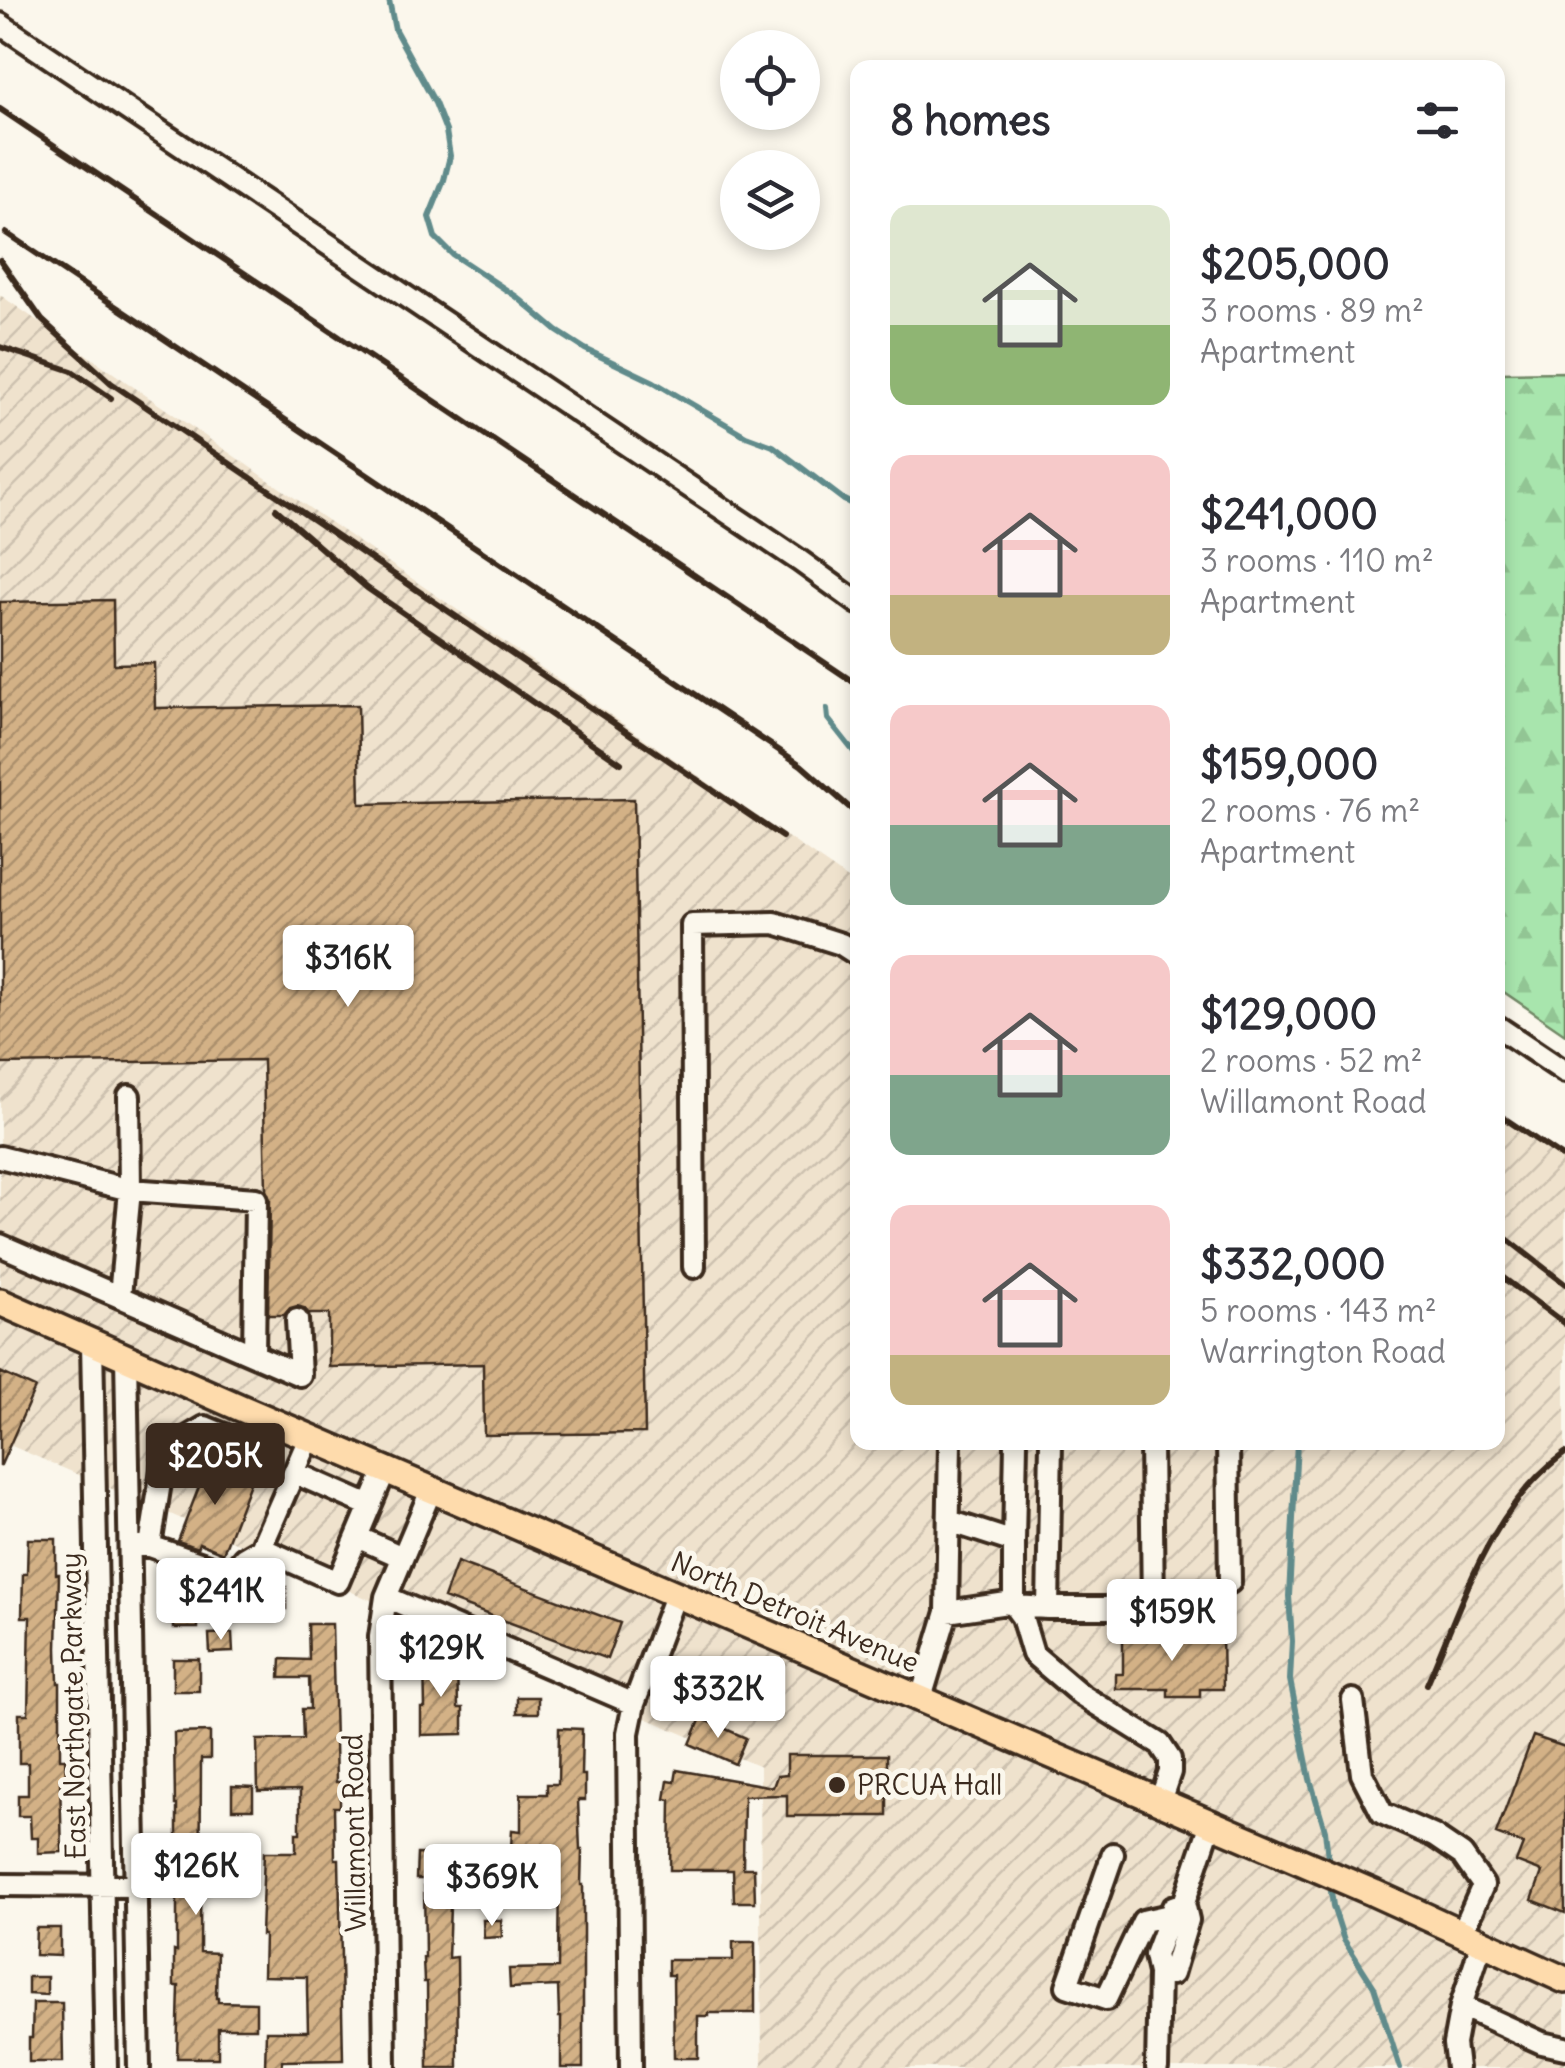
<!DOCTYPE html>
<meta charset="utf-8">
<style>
body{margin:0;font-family:Delius,sans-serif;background:#f2f2f3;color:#2b2b33;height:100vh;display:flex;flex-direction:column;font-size:38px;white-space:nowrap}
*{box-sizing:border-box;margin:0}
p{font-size:32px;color:#7c7c81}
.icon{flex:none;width:55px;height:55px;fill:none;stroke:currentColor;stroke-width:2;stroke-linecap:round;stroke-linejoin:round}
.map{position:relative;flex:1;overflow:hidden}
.panel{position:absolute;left:850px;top:60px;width:655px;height:1390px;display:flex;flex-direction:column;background:#fff;border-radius:20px;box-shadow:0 5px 15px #0003}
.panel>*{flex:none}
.controls{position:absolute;left:720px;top:30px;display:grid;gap:20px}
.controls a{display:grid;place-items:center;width:100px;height:100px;border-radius:50%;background:#fff;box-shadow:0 5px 15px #0003;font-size:50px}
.price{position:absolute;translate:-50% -85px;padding:0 22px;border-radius:10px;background:#fff;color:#222;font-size:32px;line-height:65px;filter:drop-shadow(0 2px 5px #0008)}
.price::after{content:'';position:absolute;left:50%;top:60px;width:30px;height:22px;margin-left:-15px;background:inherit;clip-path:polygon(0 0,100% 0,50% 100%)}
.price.current{background:#3b2a1e;color:#fff}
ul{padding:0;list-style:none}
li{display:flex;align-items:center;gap:30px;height:250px;padding:0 40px}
li span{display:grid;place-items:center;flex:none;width:280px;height:200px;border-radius:20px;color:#555}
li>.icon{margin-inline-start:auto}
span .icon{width:120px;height:120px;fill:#fffc;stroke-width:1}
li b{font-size:42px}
h2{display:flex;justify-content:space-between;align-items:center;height:120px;padding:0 40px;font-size:42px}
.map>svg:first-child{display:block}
</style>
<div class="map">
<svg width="1565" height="2068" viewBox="0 0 1565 2068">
<defs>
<pattern id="industrial-furrows" width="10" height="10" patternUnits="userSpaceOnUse" patternTransform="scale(2.5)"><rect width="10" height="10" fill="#efe2cd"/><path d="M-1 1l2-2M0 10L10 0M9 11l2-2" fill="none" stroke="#cec2b0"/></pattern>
<pattern id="forest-firs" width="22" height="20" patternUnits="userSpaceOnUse" patternTransform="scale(2.5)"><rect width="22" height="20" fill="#a8e5ad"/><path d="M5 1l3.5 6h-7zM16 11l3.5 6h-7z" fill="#92c594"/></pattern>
<pattern id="building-hatch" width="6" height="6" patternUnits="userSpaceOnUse" patternTransform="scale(2.5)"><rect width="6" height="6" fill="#d3b186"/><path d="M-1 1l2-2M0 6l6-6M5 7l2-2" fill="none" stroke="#ac906d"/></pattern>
</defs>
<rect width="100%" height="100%" fill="#fbf7ec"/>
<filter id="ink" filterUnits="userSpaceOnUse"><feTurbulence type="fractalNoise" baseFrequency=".01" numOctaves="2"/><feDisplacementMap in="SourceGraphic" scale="20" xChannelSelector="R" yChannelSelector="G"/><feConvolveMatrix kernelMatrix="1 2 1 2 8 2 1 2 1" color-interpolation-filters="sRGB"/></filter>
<g filter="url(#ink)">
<!-- industrial -->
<path fill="url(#industrial-furrows)" d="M0,295L857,885L858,1442H1498V1114L1565,1159V2068H762L760,1767L0,1441Z"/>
<!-- forest -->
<path fill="url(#forest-firs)" stroke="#728866" stroke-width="2.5" d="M1565,372V1034L1498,988V373Z"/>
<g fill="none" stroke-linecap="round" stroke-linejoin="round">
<!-- stream -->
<path stroke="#618b8b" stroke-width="6" d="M389,0L395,30L435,103L446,131L450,156L444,180L429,217L435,237L452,254L517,297L557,331L585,349L654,382L746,436L773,446L844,500L858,507
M827,709L828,719L858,757
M1297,1442L1289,1596L1292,1641L1290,1680L1310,1779L1325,1830L1329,1867
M1330,1884L1333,1906L1344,1940L1374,1987L1400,2068"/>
</g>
<!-- building -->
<path fill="url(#building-hatch)" stroke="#3b2a1e" stroke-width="2.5" d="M113,600L114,664L154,663L155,708L358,705L360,804L634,799L645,1433L484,1435L483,1364L329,1367V1314H309L304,1308L297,1306L290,1308L284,1315H268L270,1199L266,1190L263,1060L0,1064V602Z
M0,1372L35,1388L0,1467Z
M209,1461L252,1478L223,1553L199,1543L197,1548L178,1541Z
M28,1539H56V1574H59L57,1648L58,1683H60V1759H65L66,1780H60L62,1852L38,1853V1838H31L30,1816H18V1795H28V1763H19V1714H28L30,1617H22L23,1574H27Z
M457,1562L620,1623L607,1659L444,1598Z
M261,1587H286V1609H261Z
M174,1598H198V1628H174Z
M308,1624H332L336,1782H340V1807H334L335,1859H339L343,2060L282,2061V2068H265L266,2031H308L307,1988V1977L263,1976L264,1935H261L264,1852H296V1833H300V1790L258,1791L257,1740L303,1739L302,1709H310L309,1678H280L281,1659L309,1660Z
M232,1633L233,1652L210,1653L209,1634Z
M1123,1635H1222L1223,1689H1200V1697H1168V1689H1116V1674H1123Z
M173,1659H199V1691H173Z
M457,1661L458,1708H463V1734L421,1735V1708H425L424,1662Z
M517,1697H538V1713H517Z
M701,1718L746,1738L735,1764L690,1744Z
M559,1728L582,1729L581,1775H585V1800H578L580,1850H582L581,1885H583V2068H561V2017H559L558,1986L510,1988L509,1969L558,1968L559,1862H526L527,1880H451L448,1958L457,1957L458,2068H428L427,1982H424L423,1958H425L424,1879H416L417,1854L482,1855V1848H511L512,1830L521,1831V1794H547V1784H558Z
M210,1732V1759H201L200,1952L217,1953L216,1998H218V2002L256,2003V2028H218V2058H177L179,1986H174V1951L177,1952V1805H175L174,1733Z
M1533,1736L1565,1747V1913L1532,1900L1542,1872L1516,1862L1523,1844L1496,1834Z
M787,1755H887V1816H787V1795L744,1796L743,1868H754L755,1902H734L733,1870H670L671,1800L665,1799L668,1781L675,1782L677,1770L773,1787L777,1776L787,1775Z
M232,1786L253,1787V1809H232Z
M483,1920H501L502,1937L484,1938Z
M36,1928H60V1956L35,1955Z
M733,1942H755V2013H709V2016H698V2058H674L673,1975H668V1960H733Z
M28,1977H47V1995L28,1994Z
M33,2003H62L63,2062H29V2038H32Z"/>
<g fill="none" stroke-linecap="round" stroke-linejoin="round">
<defs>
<path id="minor" d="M0,24L800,561L858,603
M1498,1027L1565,1072
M0,1157L130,1190L129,1096
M0,1245L300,1375L297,1320
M694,1267L692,925L775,923L841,944L858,955
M120,1296L130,1190L256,1199L254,1355
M92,1342L106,2068
M126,1356L139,2068
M310,1436L261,1548L338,1582L386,1468
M1051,1442L1048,1608H1153L1151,1442
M1228,1442L1230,1582
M295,1473L370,1506
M949,1521L1014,1542V1606L1022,1617L1033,1654L1080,1694L1160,1744L1170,1759V1772L1160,1801
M357,1537L402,1557
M1014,1542L1016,1442
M137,1546H150L231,1574L244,1558L261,1548
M150,1546L165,1451L205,1427L256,1448
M386,1597L634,1704
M947,1612L950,1442
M921,1698L947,1612L1007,1603L1014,1606L1048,1608
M1353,1700L1362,1774L1382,1813L1434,1836L1462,1855L1483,1885L1462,1933
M1113,1854L1067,1986L1106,1999L1143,1921L1170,1915
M0,1885L136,1886
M1482,1942L1461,2006L1542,2043L1565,2048
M1159,1973L1172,1974L1188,1920L1184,1903L1211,1823
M385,2068L380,1637L386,1597L432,1488
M631,2068L628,1733L634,1704L676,1593
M1157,2068L1159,1973L1155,1955L1173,1907L1184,1903
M1457,2068L1454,2044L1461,2006"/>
<path id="major" d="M0,1302L241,1408L1374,1893L1565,1980"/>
</defs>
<!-- minor casing -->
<use href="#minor" stroke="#3b2a1e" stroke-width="28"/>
<!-- major casing -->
<use href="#major" stroke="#3b2a1e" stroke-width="32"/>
<!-- minor -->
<use href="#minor" stroke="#fbf7ec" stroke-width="20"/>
<!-- major -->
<use href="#major" stroke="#fedbac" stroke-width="25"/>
<!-- rail -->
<path stroke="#3b2a1e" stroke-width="6" d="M0,109L858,685
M6,233L801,765L858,815
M0,260L42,320L111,383L782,837
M0,347L72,371L111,398
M276,509L367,588L621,763
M1498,1114L1565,1159
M1498,1232L1565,1284
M1498,1274L1565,1324
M1427,1684C1462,1604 1491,1506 1565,1453"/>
</g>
</g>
<!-- markers -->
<circle fill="#3b2a1e" stroke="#fbf7ec" stroke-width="4" cx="837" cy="1785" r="10"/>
<g text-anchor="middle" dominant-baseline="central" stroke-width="10" stroke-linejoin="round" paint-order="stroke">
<!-- street labels -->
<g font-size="28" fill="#3b2a1e" stroke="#fbf7ec">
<text transform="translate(795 1612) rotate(23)">North Detroit Avenue</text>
<text transform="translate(73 1706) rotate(-91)">East Northgate Parkway</text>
<text transform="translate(354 1833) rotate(-91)">Willamont Road</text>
</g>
<!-- poi labels -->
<g font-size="28" fill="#3b2a1e" stroke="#fbf7ec" text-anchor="start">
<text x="857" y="1785">PRCUA Hall</text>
</g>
</g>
</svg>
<div class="controls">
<a><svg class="icon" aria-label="locate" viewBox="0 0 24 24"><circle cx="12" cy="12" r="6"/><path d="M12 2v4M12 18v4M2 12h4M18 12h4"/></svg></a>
<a><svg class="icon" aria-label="layers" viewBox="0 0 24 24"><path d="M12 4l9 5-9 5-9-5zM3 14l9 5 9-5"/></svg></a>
</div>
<b class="price" style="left:348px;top:1010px">$316K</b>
<b class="price current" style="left:215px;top:1508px">$205K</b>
<b class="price" style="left:221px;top:1643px">$241K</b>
<b class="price" style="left:1172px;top:1664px">$159K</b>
<b class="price" style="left:441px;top:1700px">$129K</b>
<b class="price" style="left:718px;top:1741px">$332K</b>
<b class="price" style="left:196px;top:1918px">$126K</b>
<b class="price" style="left:492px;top:1929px">$369K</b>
<section class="panel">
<h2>8 homes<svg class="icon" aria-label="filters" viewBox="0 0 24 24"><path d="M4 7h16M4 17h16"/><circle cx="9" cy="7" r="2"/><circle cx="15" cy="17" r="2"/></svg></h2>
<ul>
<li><span style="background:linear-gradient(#dfe7d0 60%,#8fb573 0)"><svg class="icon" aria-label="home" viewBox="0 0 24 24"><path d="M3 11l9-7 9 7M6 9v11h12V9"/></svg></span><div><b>$205,000</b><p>3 rooms · 89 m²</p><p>Apartment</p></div></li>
<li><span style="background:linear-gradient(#f6c9c9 70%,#c2b280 0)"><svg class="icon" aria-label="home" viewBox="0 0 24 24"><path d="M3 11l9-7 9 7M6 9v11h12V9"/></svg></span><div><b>$241,000</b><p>3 rooms · 110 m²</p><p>Apartment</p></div></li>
<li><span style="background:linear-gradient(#f6c9c9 60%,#7fa58c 0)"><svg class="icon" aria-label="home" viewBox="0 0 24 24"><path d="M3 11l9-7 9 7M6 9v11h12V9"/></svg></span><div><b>$159,000</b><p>2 rooms · 76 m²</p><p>Apartment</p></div></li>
<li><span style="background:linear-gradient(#f6c9c9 60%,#7fa58c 0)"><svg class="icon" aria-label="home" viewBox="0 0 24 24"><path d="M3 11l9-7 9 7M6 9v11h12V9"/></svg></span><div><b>$129,000</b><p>2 rooms · 52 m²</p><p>Willamont Road</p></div></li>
<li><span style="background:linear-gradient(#f6c9c9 75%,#c2b280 0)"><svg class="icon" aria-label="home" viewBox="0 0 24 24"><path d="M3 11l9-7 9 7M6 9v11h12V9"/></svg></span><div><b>$332,000</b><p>5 rooms · 143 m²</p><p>Warrington Road</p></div></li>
</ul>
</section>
</div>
